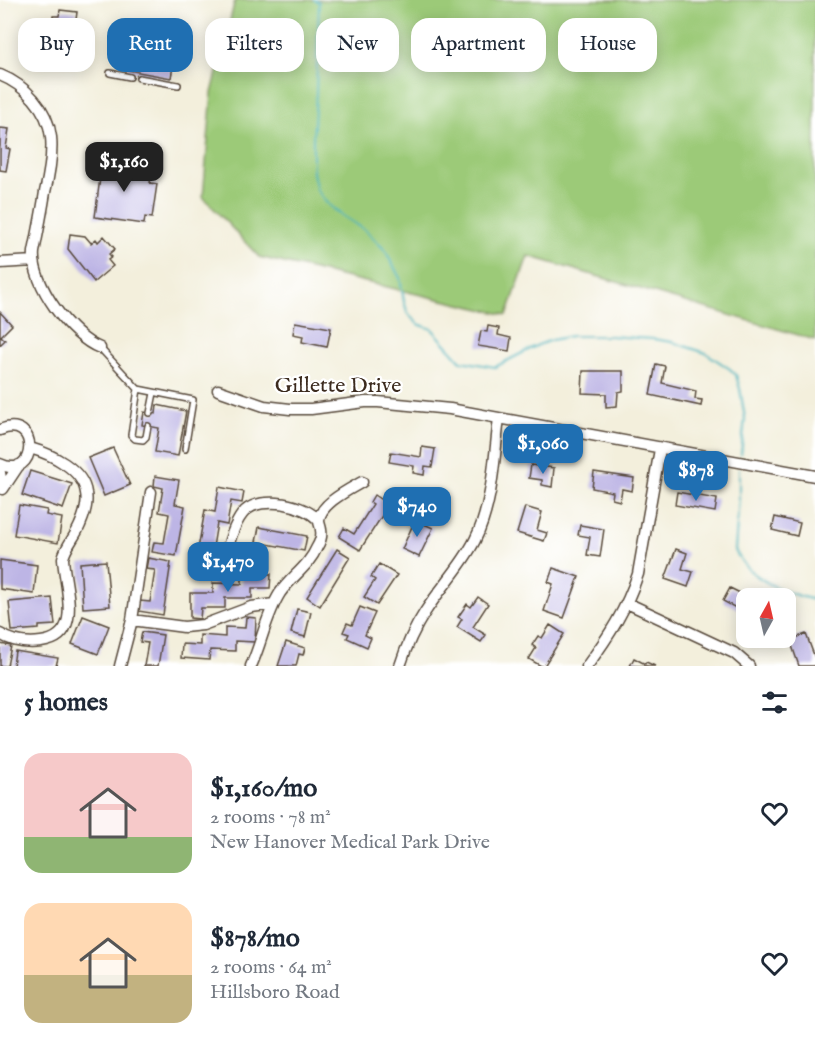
<!DOCTYPE html>
<meta charset="utf-8">
<style>
body{margin:0;font-family:"IM FELL English",serif;background:#f2f2f3;color:#1f2937;height:100vh;display:flex;flex-direction:column;font-size:22px;white-space:nowrap}
*{box-sizing:border-box;margin:0}
p{font-size:20px;color:#747a83}
.icon{flex:none;width:33px;height:33px;fill:none;stroke:currentColor;stroke-width:2;stroke-linecap:round;stroke-linejoin:round}
.map{position:relative;height:666px;overflow:hidden}
.drawer{display:flex;flex-direction:column;background:#fff;flex:1}
.drawer>*{flex:none}
.guide{position:absolute;left:18px;top:18px;width:780px;height:54px;display:flex;gap:12px}
.needle{width:39px;rotate:8deg}
.fabs{position:absolute;left:736px;top:588px;display:grid;gap:12px}
.fabs a{display:grid;place-items:center;width:60px;height:60px;border-radius:12px;background:#fff;box-shadow:0 3px 15px #0003;font-size:30px}
.price{position:absolute;translate:-50% -51px;padding:0 14px;border-radius:12px;background:#1f6fb2;color:#fff;font-size:20px;line-height:39px;filter:drop-shadow(0 2px 3px #0008)}
.price::after{content:'';position:absolute;left:50%;top:36px;width:18px;height:14px;margin-left:-9px;background:inherit;clip-path:polygon(0 0,100% 0,50% 100%)}
.price.on{background:#222;color:#fff}
ul{padding:0;list-style:none}
li{display:flex;align-items:center;gap:18px;height:150px;padding:0 24px}
li span{display:grid;place-items:center;flex:none;width:168px;height:120px;border-radius:18px;color:#555}
li>.icon{margin-inline-start:auto}
span .icon{width:72px;height:72px;fill:#fffc;stroke-width:1}
li b{font-size:26px}
h2{display:flex;justify-content:space-between;align-items:center;height:72px;padding:0 24px;font-size:26px}
.pill{padding:0 21px;border-radius:18px;background:#fff;box-shadow:0 3px 15px #0003;font-size:21px;line-height:54px}
.pill.on{background:#1f6fb2;color:#fff}
.map>svg:first-child{display:block}
</style>
<div class="map">
<svg width="815" height="666" viewBox="0 0 815 666">
<rect width="100%" height="100%" fill="#fff"/>
<filter id="ink" filterUnits="userSpaceOnUse"><feTurbulence type="fractalNoise" baseFrequency=".0167" numOctaves="2"/><feDisplacementMap in="SourceGraphic" scale="12" xChannelSelector="R" yChannelSelector="G"/><feConvolveMatrix kernelMatrix="1 2 1 2 8 2 1 2 1" color-interpolation-filters="sRGB"/></filter>
<filter id="wash" filterUnits="userSpaceOnUse"><feTurbulence type="fractalNoise" baseFrequency=".008" numOctaves="4" result="noise"/><feDisplacementMap in="SourceGraphic" scale="24" xChannelSelector="R" yChannelSelector="G"/><feGaussianBlur stdDeviation="1.35" result="paint"/><feColorMatrix in="noise" values="0 0 0 0 0 0 0 0 0 0 0 0 0 0 0 0 0 1.4 0 .05"/><feComposite in="paint" operator="in"/></filter>
<g filter="url(#wash)">
<rect width="100%" height="100%" fill="#f3efdc"/>
<!-- green -->
<path fill="#9cca78" stroke="#6c7a4b" stroke-width="1.5" d="M235,0H815V340L528,256L507,315L259,257L203,197L212,93Z"/>
<g fill="none" stroke-linecap="round" stroke-linejoin="round">
<!-- stream -->
<path stroke="#43b2bd" stroke-width="2" d="M314,0L319,2L316,94L313,139V173L317,190L326,202L340,214L365,230L385,250L400,278L404,302L407,311L411,317L418,324L432,329L461,361L495,367L538,345L552,340L571,336H610L653,339L672,342L706,353L730,369L736,375L740,389L745,418L741,454
M739,469V498L735,550C748,579 786,594 815,600"/>
</g>
<g id="blocks">
<!-- building -->
<path fill="#bdb5e5" d="M60,10L77,12L72,50L58,48V53L47,51L50,26H52L53,16H59Z
M134,29L178,37L171,78L127,70Z
M0,128L9,129L6,148L10,149L6,171L0,170Z
M114,147L123,148L121,164L130,166L129,173L151,176L150,183L157,184L152,218L145,217L144,224L95,217L102,162L112,163Z
M70,234L85,236L91,243L96,239L98,242L104,236L115,249L109,254L112,257L108,260L113,266L94,282L68,249Z
M0,312L12,325L1,336L5,340L0,345Z
M295,322L331,328L327,347L302,342L303,336L293,334Z
M488,326L499,328L498,335L511,338L509,351L478,346L481,331L487,332Z
M656,364L665,366L662,383L696,391L695,399L702,400L701,406L650,395Z
M583,371H623V391L618,392L617,406L606,407V394L582,393Z
M157,405L186,411L178,456L155,452L159,428L142,425L144,412L156,414Z
M422,447L435,449L432,467L425,466L424,475L413,473L414,466L389,462L391,452L421,457Z
M113,448L130,485L104,496L88,458Z
M531,465L554,468L552,487L542,485V480L529,478Z
M30,471L72,484L63,509L22,495Z
M594,472L634,478L632,491L622,489L620,501L612,499L613,492L592,488Z
M155,476L179,480L175,504L185,506L176,556L152,552L154,542L164,543L169,514L159,512L163,488L154,486Z
M219,487L244,492L242,503L231,501L227,525L217,523L212,553L221,554L219,564L196,560L205,510L215,512Z
M677,492L717,499L715,512L675,505Z
M374,495L389,505L360,550L339,537L344,528L354,534L373,504L370,502Z
M19,505L47,510L46,515L62,518L58,543L14,535Z
M525,507L542,512L537,530L547,533L544,541L517,533Z
M775,517L800,523L797,536L772,530Z
M415,520L433,528L419,557L402,549Z
M580,525L604,529L600,557L587,555L590,537L578,535Z
M259,527L307,536L304,551L256,542Z
M337,549L350,557L320,606L307,597Z
M676,549L687,553L682,569L693,572L688,587L665,579Z
M148,558L171,562L163,615L138,611L140,601L150,602L155,570L146,569Z
M0,560L37,565L34,594L0,589Z
M106,561L110,606L83,608L80,563Z
M379,564L397,575L377,605L364,597L375,580L371,577Z
M553,568L579,577L564,618L544,611L553,584L548,582Z
M242,573L271,574L270,588H252V598H225V608H201L200,619L190,618V593H213V583L242,584Z
M730,588L750,598H747V614L723,601Z
M478,597L488,604L473,627L486,635L481,642L457,627L462,619L458,617L467,604L471,607Z
M52,598L55,625L39,626V629L12,631L9,602Z
M360,607L375,613L365,635L371,638L367,647L347,638L349,634L343,632L347,623L352,625Z
M297,609L311,612L305,637L291,633Z
M83,616L109,626L98,654L72,644Z
M246,617L256,618L255,642L235,641V651L210,650L209,660L181,658L182,644L200,645V635L225,637V627L245,628Z
M550,625L564,634L544,666H541L529,659L536,648L532,645L538,636L542,638Z
M142,632L163,635L158,666H144L148,643L140,642Z
M806,634L815,658V666H799L790,640Z
M286,642L305,648L303,655L299,654L296,666H278Z
M0,644L11,646L7,666H0Z
M15,651L58,658L56,666H13Z
M634,658L645,664L646,662L655,666H630Z"/>
</g>
</g>
<g filter="url(#ink)">
<use href="#blocks" fill-opacity="0" stroke="#57483a" stroke-width="1.5"/>
<g fill="none" stroke-linecap="round" stroke-linejoin="round">
<defs>
<path id="lane" d="M110,73L130,77
M139,78L178,85
M100,348L138,389L193,400L185,449
M138,389L131,435L135,439L143,440L146,437L148,426
M150,413L154,393"/>
<path id="street" d="M0,75C25,85 48,109 51,137C53,155 49,175 45,192C42,212 38,232 34,252C31,284 71,337 100,348
M0,263L34,261
M218,390L264,406L290,409H311L365,402H378L450,409L815,476
M0,430C40,413 38,482 0,464
M0,473L3,489L19,465
M226,554C229,542 235,521 245,511C262,495 306,504 319,521
M627,603L734,653L749,666
M132,620L184,627L203,625L251,607L274,604
M0,634C13,642 26,644 41,642C85,637 64,586 63,558C66,546 75,537 80,525C84,516 88,503 86,493C83,469 51,454 30,448
M120,666L132,620L151,492
M251,666C262,642 266,615 280,593C291,577 309,566 317,547C320,542 322,535 321,530C321,527 319,524 319,521C319,504 350,489 362,482
M400,666C406,647 414,629 425,612C441,587 462,566 475,540C493,504 494,458 499,418
M587,666C609,636 626,610 638,574L660,449"/>
</defs>
<!-- lane casing -->
<use href="#lane" stroke="#57483a" stroke-width="8"/>
<!-- street casing -->
<use href="#street" stroke="#57483a" stroke-width="13"/>
<!-- lane -->
<use href="#lane" stroke="#fff" stroke-width="5"/>
<!-- street -->
<use href="#street" stroke="#fff" stroke-width="10"/>
</g>
</g>
<g text-anchor="middle" dominant-baseline="central" stroke-width="4.5" stroke-linejoin="round" paint-order="stroke">
<!-- street labels -->
<g font-size="22" fill="#3b2a1e" stroke="#fff">
<text x="338" y="386">Gillette Drive</text>
</g>
</g>
</svg>
<div class="fabs">
<a><svg class="needle" viewBox="-14 -14 28 28"><path d="M0-13l5 13h-10z" fill="#e53935"/><path d="M0 13l5-13h-10z" fill="#747a83"/></svg></a>
</div>
<b class="price on" style="left:124px;top:193px">$1,160</b>
<b class="price" style="left:543px;top:475px">$1,060</b>
<b class="price" style="left:696px;top:502px">$878</b>
<b class="price" style="left:417px;top:538px">$740</b>
<b class="price" style="left:228px;top:593px">$1,470</b>
<div class="guide">
<a class="pill">Buy</a>
<a class="pill on">Rent</a>
<a class="pill">Filters</a>
<a class="pill">New</a>
<a class="pill">Apartment</a>
<a class="pill">House</a>
</div>
</div>
<section class="drawer">
<h2>5 homes<svg class="icon" aria-label="filters" viewBox="0 0 24 24"><path d="M4 7h16M4 17h16"/><circle cx="9" cy="7" r="2"/><circle cx="15" cy="17" r="2"/></svg></h2>
<ul>
<li><span style="background:linear-gradient(#f6c9c9 70%,#8fb573 0)"><svg class="icon" aria-label="home" viewBox="0 0 24 24"><path d="M3 11l9-7 9 7M6 9v11h12V9"/></svg></span><div><b>$1,160/mo</b><p>2 rooms · 78 m²</p><p>New Hanover Medical Park Drive</p></div><svg class="icon" aria-label="heart" viewBox="0 0 24 24"><path d="M12 20l-8-8c-3-5 5-10 8-4 3-6 11-1 8 4z"/></svg></li>
<li><span style="background:linear-gradient(#ffd9b3 60%,#c2b280 0)"><svg class="icon" aria-label="home" viewBox="0 0 24 24"><path d="M3 11l9-7 9 7M6 9v11h12V9"/></svg></span><div><b>$878/mo</b><p>2 rooms · 64 m²</p><p>Hillsboro Road</p></div><svg class="icon" aria-label="heart" viewBox="0 0 24 24"><path d="M12 20l-8-8c-3-5 5-10 8-4 3-6 11-1 8 4z"/></svg></li>
</ul>
</section>
